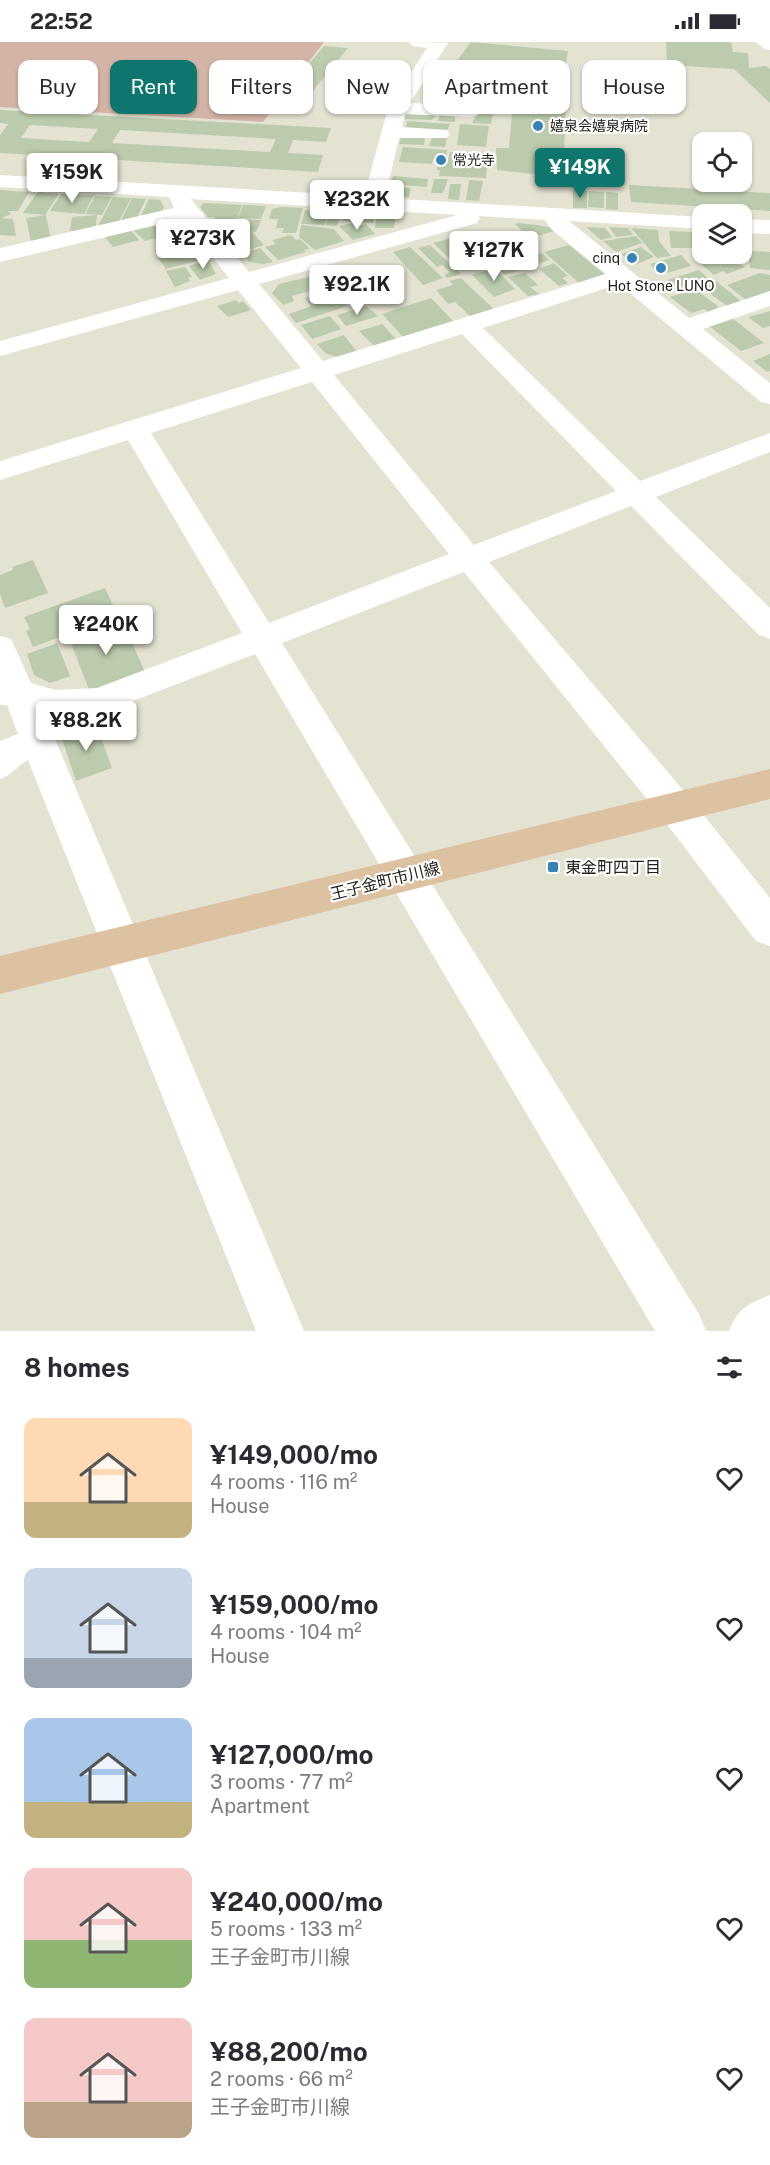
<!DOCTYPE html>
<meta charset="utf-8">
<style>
body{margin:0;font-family:"Public Sans","Noto Sans JP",sans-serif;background:#f7f7f7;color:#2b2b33;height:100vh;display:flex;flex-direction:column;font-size:22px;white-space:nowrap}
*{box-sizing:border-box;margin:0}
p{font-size:20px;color:#7c7c81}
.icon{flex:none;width:33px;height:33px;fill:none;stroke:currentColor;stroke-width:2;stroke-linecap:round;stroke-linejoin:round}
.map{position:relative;height:1289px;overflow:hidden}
.panel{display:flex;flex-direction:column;background:#fff;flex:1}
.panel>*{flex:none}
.hud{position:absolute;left:18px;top:18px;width:735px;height:54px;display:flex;gap:12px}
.fabs{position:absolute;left:692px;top:90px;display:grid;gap:12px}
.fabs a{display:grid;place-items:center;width:60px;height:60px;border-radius:12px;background:#fff;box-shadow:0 2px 4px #0004;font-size:30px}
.price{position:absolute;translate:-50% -51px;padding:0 14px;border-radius:6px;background:#fff;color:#222;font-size:20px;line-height:39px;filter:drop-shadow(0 2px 3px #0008)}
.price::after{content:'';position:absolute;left:50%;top:36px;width:18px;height:14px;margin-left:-9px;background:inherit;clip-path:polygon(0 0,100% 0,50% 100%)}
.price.selected{background:#0f766e;color:#fff}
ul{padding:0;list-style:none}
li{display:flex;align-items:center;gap:18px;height:150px;padding:0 24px}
li span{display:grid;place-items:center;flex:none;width:168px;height:120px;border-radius:12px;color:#555}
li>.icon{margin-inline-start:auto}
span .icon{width:72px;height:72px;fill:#fffc;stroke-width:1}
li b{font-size:26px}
h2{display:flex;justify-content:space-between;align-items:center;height:72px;padding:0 24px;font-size:26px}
.tag{padding:0 21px;border-radius:12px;background:#fff;box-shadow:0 2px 4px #0004;font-size:21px;line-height:54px}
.tag.selected{background:#0f766e;color:#fff}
.status{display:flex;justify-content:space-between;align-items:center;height:42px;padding:0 30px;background:#fff;direction:ltr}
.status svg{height:16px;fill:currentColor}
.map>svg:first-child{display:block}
</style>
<div class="status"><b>22:52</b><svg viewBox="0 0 49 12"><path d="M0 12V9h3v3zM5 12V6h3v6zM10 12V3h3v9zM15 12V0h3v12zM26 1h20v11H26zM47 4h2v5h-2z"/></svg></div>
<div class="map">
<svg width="770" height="1289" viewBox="0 0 770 1289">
<rect width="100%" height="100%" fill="#e4e3d2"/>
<!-- green -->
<path fill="#d3b5a8" d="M0,0H324L263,80L0,65Z"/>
<!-- building -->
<path fill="#bccbad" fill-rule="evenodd" d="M471,0L568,9L566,22H497L494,29L567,43L560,58L484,47L470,54L436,47Z
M666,0H731L733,10L748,11L749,26L766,24L770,27V61L734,27L667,23Z
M324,4L348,6L302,62L278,59Z
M443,56L462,57L461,65L442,64Z
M468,59H493L494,70L466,66Z
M513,59L566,62L563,135L497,128L496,106H509Z
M0,68L331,86L326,100L293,98L288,111L323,113L318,130L0,111V93L8,82L0,81ZM30,83L98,87L89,100L21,96ZM120,88L276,97L270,110L112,101Z
M478,70L493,71L491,82L472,81Z
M407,71L436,73L432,78L404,77Z
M439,72L455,73V80L438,79Z
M407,79L450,82L447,88L406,86Z
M460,82L489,84L486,105L457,103Z
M401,96H425L424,103L399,102Z
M432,96H447L445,105L429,104Z
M403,105L447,108L446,118H448L450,110H483V119L487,120L486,136L439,134L440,128H437L439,117H433L432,122L399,120Z
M393,134L428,137L427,145L390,142Z
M434,137H448L443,151H431Z
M469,138L483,139L479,159L466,158Z
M450,142H461L459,158L448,157Z
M629,143L770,151V169L631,160Z
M389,145L411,146L409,155L388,154Z
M0,148L29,150L18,169H8L11,172L2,176L13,177L16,194L0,193Z
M573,148L587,149V166H573Z
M589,149L604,150V166L588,165Z
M38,150L59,152L45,173L23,171Z
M606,150L618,151V168L606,167Z
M61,152L78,153L70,167L79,153H94L84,172L50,169Z
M95,154L112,155L102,173L85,172Z
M113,155L131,156L118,181L97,186Z
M132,156L146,157L136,178H121Z
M149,157L160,158L164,165L161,171L141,174Z
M204,161L242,163L237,177L261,178L256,190L251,189L264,203L240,211L223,192L249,189L219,188L214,175H208L200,165Z
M243,163L266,164L261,177L238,176Z
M281,165L303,166L296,191H282L284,186H276L278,177H269L272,167Z
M305,168H328L325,183L301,182Z
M330,169H341L337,184L326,183Z
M346,169L376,171L373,181L343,179Z
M377,171L396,172L394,186H375Z
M46,173L51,197L31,200L26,176Z
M97,173L96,184H93L92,188L70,189L72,175Z
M166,179L175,191L145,199L133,188Z
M353,181L357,185L366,182L375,192L353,198L339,184Z
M519,181L537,183L553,186L555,189L530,196L515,182Z
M301,183L334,187L344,199L315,208L299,195Z
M586,185L605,186L612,195L601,198Z
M609,185L628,186L633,193L616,195Z
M631,186L658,188L659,199L671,214L657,216Z
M131,188L139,198L113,205L105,195Z
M669,189L694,190L696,206H671Z
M291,193L296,198L300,197L310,207L304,208L306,210L278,218L265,205L276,202L272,198Z
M462,193L489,221L463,229L433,201Z
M636,194L642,201L616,210L603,199Z
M430,203L461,232L447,236L444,233L450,230L442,223L437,225L418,206Z
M569,203L604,232L579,241L544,210Z
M200,205L208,216L166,227L156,213Z
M410,205L443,236L423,243L393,210Z
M641,205L654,215L635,223L621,212Z
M260,206L273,220L263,222L249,220L242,211Z
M748,209L770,210V228L750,226Z
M542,211L549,218L529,225L520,216Z
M720,212H734L744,218L737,221L745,225L727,232L723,229L714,233L697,219Z
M681,213L691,224L660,233L650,222Z
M208,218L216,232L200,238L189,224Z
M517,218L525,226L505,233L496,225Z
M554,221L568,234L562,236L568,241L559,244L539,227Z
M185,225L192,235L188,236L190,239L175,245L166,229Z
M495,226L515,247L494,255L472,233Z
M699,228L709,237L679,247L667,238Z
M525,231L538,243L530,245L539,252L528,254L508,235Z
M760,231L770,233V249L746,258L727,243Z
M317,233L327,244L292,254L294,259L283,263L272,251L279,242Z
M461,236L496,269L472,276L455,260L448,262L436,248L453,243L449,239Z
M716,239L741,259L727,264L701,245Z
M695,247L719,265L708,270L704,267L691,271L670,255Z
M333,248L347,264L296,281L289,272L311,264L305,256Z
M431,256L455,281L403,295L382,272Z
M236,258L239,261L243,259L251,268L228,275L217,264Z
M366,264L378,274L346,284L337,273Z
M770,269V284L763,286L748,275Z
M330,274L341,287L312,297L301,283Z
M732,276L764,301L741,309L709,284Z
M382,282L397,298L375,305L359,289Z
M344,293L357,310L340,316L325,311L317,302Z
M770,312V329L767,330L753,319Z
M33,518L48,551L5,566L0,552V533L13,528L12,525Z
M105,546L118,574L33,605L26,589L30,587L24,575Z
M122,578L145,630L90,650L69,596Z
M57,601L70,634L50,641L34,633L27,612Z
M96,682L112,726L76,739L61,694Z"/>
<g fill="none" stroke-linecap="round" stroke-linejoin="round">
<!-- minor -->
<path fill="#fff" fill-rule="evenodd" d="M409,0L448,1L410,61L471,63L478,65L480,69L478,73L471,75L405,72L402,85L447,88L450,92L447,96H399L385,156L702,175V187L569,179L689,276L770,249V264L703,287L770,341V362L761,360L619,242L483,286L640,439L770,391V410L656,455L770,566V597L759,593L631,464L489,520L689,755L770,856V904L756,899L663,777L464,530L282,601L699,1272L706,1289H655L255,612L99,672L55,674L44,671L304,1289H256L28,718C17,723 15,732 0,737V699L18,692L7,663H0V594L11,597L31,641L55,648L97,646L242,591L128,398L0,438V419L301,326L238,248L0,314V299L229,236L182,177L0,220V206L174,166L169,155L0,145V133L364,154L388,66L427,6L412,4ZM191,157L457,173L249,230ZM478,174L545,178L551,187L606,232L323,319L259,242L477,181L480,176ZM462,292L616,449L474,503L334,333ZM312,340L449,512L269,581L151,391Z
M756,0H770V8L764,7Z
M741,177L770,178V192L741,191Z
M770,1253V1289H729C738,1266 748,1262 770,1253Z"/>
<!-- major -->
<path fill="#dcc2a0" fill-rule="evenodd" d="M770,727V757L0,952V914Z"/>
</g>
<!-- markers -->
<g fill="#3882b6" stroke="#fff" stroke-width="2">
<circle cx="538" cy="84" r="6"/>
<circle cx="441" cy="118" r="6"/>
<circle cx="632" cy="216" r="6"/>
<circle cx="661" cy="226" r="6"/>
<rect x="547" y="819" width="12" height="12" rx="3"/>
</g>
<g text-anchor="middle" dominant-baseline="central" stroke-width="4.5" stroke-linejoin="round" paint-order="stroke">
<!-- far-poi labels -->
<g font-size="14" fill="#21201a" stroke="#fff" text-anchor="start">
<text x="550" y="84">嬉泉会嬉泉病院</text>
<text x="453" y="118">常光寺</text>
<text x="620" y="216" text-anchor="end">cinq</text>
<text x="661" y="244" text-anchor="middle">Hot Stone LUNO</text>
</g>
<!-- poi labels -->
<g font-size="16" fill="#21201a" stroke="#fff" text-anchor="start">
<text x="565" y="825">東金町四丁目</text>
</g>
<!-- street labels -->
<g font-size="16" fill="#21201a" stroke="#fff">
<text transform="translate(385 839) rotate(-14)">王子金町市川線</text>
</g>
</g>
</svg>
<div class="fabs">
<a><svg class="icon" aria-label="locate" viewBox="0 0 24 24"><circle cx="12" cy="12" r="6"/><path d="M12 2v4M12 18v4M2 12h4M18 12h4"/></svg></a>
<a><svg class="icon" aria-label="layers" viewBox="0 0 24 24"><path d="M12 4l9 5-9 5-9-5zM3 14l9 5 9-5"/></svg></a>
</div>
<b class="price selected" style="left:580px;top:157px">¥149K</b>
<b class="price" style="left:72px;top:162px">¥159K</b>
<b class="price" style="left:357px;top:189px">¥232K</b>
<b class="price" style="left:203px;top:228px">¥273K</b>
<b class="price" style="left:494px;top:240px">¥127K</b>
<b class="price" style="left:357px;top:274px">¥92.1K</b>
<b class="price" style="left:106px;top:614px">¥240K</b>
<b class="price" style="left:86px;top:710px">¥88.2K</b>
<div class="hud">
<a class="tag">Buy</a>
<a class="tag selected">Rent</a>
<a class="tag">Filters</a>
<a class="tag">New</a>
<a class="tag">Apartment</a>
<a class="tag">House</a>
</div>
</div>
<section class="panel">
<h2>8 homes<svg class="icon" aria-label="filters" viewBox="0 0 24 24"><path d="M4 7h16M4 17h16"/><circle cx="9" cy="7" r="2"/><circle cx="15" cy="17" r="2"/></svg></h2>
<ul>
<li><span style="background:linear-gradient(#ffd9b3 70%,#c2b280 0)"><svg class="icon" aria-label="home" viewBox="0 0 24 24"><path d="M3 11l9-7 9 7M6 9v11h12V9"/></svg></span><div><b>¥149,000/mo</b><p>4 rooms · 116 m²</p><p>House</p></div><svg class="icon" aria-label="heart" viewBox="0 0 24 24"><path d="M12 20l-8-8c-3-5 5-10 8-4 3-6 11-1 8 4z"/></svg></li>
<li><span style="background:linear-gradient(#c9d6e8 75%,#9aa5b1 0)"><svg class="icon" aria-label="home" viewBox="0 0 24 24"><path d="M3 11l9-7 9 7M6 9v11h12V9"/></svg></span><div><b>¥159,000/mo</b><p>4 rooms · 104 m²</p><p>House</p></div><svg class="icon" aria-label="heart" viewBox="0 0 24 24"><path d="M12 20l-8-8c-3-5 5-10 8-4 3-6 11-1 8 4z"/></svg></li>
<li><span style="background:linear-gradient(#a9c7e8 70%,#c2b280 0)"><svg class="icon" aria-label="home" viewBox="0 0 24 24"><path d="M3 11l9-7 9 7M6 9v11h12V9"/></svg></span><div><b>¥127,000/mo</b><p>3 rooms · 77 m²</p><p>Apartment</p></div><svg class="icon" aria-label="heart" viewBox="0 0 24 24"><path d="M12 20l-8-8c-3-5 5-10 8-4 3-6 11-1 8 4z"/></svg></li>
<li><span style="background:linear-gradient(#f6c9c9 60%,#8fb573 0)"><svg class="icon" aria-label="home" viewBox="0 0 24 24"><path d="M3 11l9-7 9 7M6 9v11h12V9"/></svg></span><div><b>¥240,000/mo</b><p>5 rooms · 133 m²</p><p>王子金町市川線</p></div><svg class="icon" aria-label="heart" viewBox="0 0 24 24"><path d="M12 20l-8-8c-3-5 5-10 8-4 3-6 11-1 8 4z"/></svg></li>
<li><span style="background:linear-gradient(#f6c9c9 70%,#b9a48a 0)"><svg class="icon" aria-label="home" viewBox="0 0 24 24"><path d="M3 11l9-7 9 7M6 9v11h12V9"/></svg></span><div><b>¥88,200/mo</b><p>2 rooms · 66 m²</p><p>王子金町市川線</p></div><svg class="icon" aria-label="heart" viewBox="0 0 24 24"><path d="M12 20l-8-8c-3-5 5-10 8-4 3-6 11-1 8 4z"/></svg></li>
</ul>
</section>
